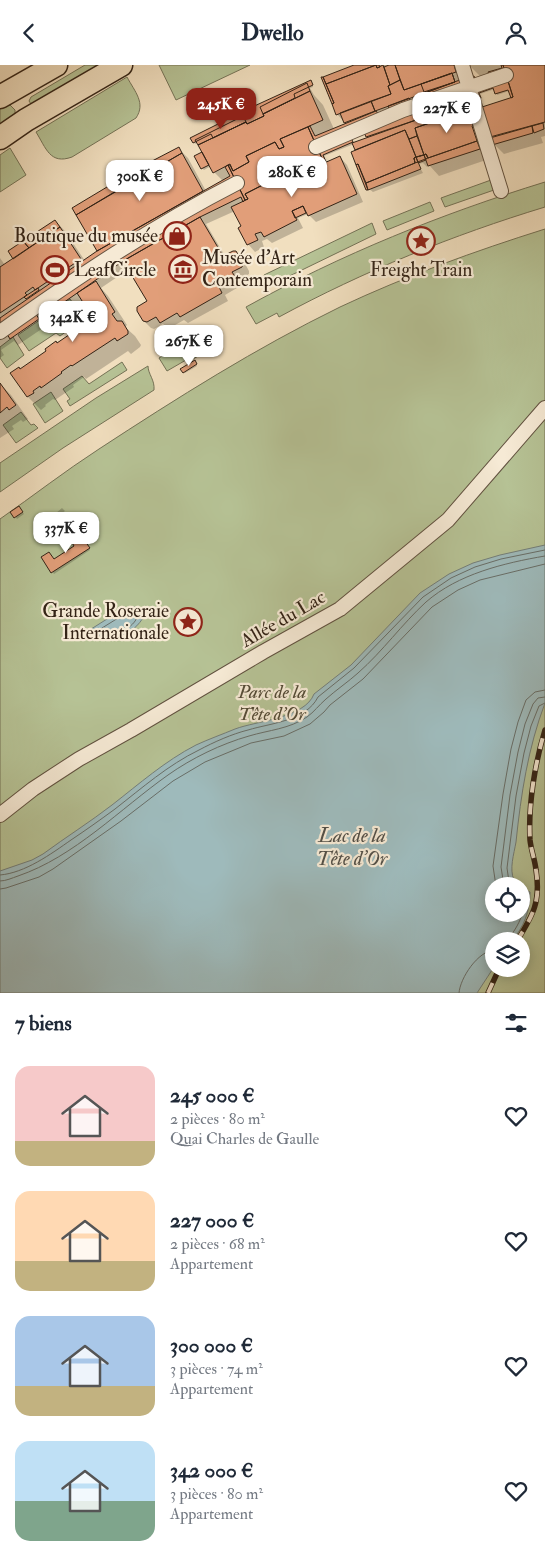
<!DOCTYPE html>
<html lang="fr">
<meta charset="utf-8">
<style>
body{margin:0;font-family:"IM FELL Double Pica",serif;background:#f2f2f3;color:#1f2937;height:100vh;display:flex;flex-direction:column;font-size:19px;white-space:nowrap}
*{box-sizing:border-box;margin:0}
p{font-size:16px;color:#747a83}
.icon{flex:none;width:28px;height:28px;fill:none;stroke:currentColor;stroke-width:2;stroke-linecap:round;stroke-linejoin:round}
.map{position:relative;height:928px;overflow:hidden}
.panel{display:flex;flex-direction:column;background:#fff;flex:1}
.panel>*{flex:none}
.tools{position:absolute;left:485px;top:812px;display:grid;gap:10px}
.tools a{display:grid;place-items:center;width:45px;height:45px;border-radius:50%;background:#fff;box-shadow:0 2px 12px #0003;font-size:25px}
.price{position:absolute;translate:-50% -42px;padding:0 11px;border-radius:10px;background:#fff;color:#222;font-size:16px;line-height:32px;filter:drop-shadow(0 1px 2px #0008)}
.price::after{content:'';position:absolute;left:50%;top:30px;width:15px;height:11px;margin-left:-8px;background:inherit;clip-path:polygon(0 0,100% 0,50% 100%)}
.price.current{background:#8f2418;color:#fff}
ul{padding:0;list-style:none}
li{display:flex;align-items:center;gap:15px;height:125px;padding:0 15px}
li span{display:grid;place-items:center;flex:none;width:140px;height:100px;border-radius:15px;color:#555}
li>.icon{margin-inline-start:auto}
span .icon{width:60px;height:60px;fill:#fffc;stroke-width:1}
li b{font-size:21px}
h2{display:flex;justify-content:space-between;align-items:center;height:60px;padding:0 15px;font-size:21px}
header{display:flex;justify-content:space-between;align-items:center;height:65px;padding:0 15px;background:#fff;font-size:22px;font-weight:800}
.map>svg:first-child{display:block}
</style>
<header><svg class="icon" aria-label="back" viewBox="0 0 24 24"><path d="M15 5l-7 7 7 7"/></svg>Dwello<svg class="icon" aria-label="person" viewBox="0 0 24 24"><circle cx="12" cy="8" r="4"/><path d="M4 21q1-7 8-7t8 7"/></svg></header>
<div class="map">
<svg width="545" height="928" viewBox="0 0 545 928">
<rect width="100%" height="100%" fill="#f1dfbf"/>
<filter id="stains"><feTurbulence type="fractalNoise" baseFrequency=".004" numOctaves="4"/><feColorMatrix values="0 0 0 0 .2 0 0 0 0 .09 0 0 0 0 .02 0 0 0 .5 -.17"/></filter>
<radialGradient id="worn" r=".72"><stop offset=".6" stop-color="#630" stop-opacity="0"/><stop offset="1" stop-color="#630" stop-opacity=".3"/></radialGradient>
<!-- green -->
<path fill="#b6c295" stroke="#747256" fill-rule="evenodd" d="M85,0H102L31,39L29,36L31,32Z
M159,0H250L176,35Z
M127,12C135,27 146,38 136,53L72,92C50,100 46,83 36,67Z
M10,40L15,45V50L0,61V43Z
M10,83L26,110L0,127V90Z
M491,115L494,125L445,142L441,133Z
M545,117V142C453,170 364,206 279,252L277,248L256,259L246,242C342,189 441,149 545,117Z
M430,137L434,146L387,165L383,156Z
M372,158L376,169L269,221L264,210Z
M545,164V928H0V454C33,431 65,406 99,384C177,333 256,283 340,242C406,211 475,186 545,164ZM494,821H521V849H494ZM494,876H521V904H494Z
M70,234L84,254L60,271L56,268L29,286L18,270Z
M196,271L205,287L188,297L186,295L167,306L159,293Z
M13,272L24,290L7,303L0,293V282Z
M122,297L127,305L70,341L67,336L70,334L63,324L82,311L89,319Z
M148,301C148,309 155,315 154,325L63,383L0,427V398L96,333Z
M51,327L63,346L45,358L33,339Z
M21,347L31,360L34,359L38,363L16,378L3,360Z"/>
<!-- water -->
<path fill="#9ebabb" stroke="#737e79" d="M545,480V638C528,683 521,729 516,777C514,789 509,804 514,815C514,817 518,820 519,821H494V849H521V823L530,827C530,847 524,861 512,876H494V902L477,928H0V806L32,795L43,789C66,772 90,757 112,740C139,719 165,696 196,680C209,674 223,669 235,664C256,656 305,653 314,629L351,600L420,528L449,509L473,498L500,490Z
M126,542L128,546L134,542L147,545C137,570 111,580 88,566Z"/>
<!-- shadow -->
<path fill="#0003" fill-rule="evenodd" d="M358,0H457L475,14L490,8L480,11L469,0H545V71L541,72L543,78L504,89L494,79L483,42L514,33L512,25L497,30L495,24L480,29L482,34L464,40L462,34L447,39L450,52L470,45L489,94L439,111L430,101L427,102L423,98L418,99L423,108L373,127L369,124L361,103L357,99L358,85L354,79L324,91L327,98L340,92L347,100L363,137L316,157L308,149L298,153L303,163L272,178L267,174L262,176L264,182L255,187L248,179L243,162L235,146L206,159L225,191L235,187L243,195L249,206V209L238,215L242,220L225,230L228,236L188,258L184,255L168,264L163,259L154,264L151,263L144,256L149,236L129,204L101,223L108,231L127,260L125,262L135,271L141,280L140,282L131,289L128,286L86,314L84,312L73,320L74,322L55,335L53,334L45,340L46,341L41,345L28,332L12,308L20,305L97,254L83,235L58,253L54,248L42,256L46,261L18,280L14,276L1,285L4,290L0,293V193L5,200L55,156L65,166L85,196L99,186L74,144L117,118L123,124L137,115L133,108L178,83L188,93L206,126L223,116L214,107L211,101L204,105L202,103L196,92H205L198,77L195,79L192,73L312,18L313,22L310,23L314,30L323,40L334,64L346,59L337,49ZM413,33L415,34L411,40L409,34ZM390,43L391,47L379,52L378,47ZM366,68L368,73L354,79L352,74Z
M196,298L197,301L185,308L182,304Z
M0,319L11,330L28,354L23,357L21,355L12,361L14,364L0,373Z
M19,442L24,449L17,454L12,447Z
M62,443L65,446L58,451L56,448Z
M81,471L90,485L54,509L43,492L54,495L76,481Z"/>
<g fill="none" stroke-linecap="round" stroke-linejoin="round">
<!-- shore -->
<path stroke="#686e68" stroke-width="1" d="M135,548L138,550C134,564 115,571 102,566V563L123,550H129Z
M0,810C25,808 51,789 71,775C86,765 100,755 115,744C142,723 168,700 199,685C214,677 232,669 248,665C271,658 306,656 318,632L354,603L423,532L451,513L475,502L501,494L545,485
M0,816C6,816 12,813 18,811C74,792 120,744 168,710C192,693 221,679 249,671C269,665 289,664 307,652C314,647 319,640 326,634C336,625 348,617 358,608C383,586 402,559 426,537C458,509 504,498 545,491
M496,821L493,801L503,729L511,684L518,657L526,635L535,627L545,625
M504,821L501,802L510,730L518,687L525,659L533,639L538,633L545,632
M512,821L509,817L507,803L516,731L524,688L531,661L539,641L545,638
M0,824L6,823L39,812L53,804L121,756L173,716L205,697L251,678L284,671L310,659L324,647L330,640L363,614L432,542L458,525L480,515L545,499
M509,876C510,870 514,867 517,861C522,852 525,842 525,832L521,828
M459,928C460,913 478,886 494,885"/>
</g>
<!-- building -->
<path fill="#e19e79" stroke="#332316" d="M354,0H379L380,2L377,3L376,0L326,19L323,12Z
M376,0L377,3L383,0L390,20L388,21L391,29L336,50L332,39L334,38L326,19Z
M389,0H395L400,15L390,20L384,2Z
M395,0H454L456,7L404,25Z
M501,0H503L513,32L511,33L508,25L495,29L493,23L479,28L481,33L462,39L460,33L446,38L448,44L366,72L364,67L351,73L353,77L323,90L326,97L324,98L308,62L310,61L315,71L376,46L379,50L390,46L388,41L409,33L411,39L424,34L422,29L457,16L474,11L476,16L490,12L488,7L502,3Z
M503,0H545V57L490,72L482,42L513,32Z
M452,8L455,17L375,46L371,36L391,29L388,21L400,15L404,25Z
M452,8L455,17L424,27L421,19Z
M321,12H323L334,38L332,39Z
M311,15L313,20L294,29L295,33L263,49L264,51L247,59L246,57L213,73L211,69L193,78L190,73L250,43Z
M307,18L310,26L263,49L260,42Z
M310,26L323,55L280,74L284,82L279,84L275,77L246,91L249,97L233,106L230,99L213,108L198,80L246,57L247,59L264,51L263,49Z
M371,36L375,46L344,58L340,48Z
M447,44L450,51L415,63L417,71L409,74L405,65L355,85L352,78Z
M470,44L475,59L472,61L477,76L428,93L426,89L424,90L415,63Z
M243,51L246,57L198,80L195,75Z
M543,58L544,64L534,68L532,61Z
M532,61L533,68L492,80L490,73Z
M308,62L324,98L297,110L294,104L245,129L248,134L245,135L228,100H230L233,106L249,97L246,91L275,77L279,84L284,82L280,74Z
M405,65L416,92L414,93L415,98L366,118L358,99L356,100L351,87Z
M417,71L424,90L416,92L409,74Z
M477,76L480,84L428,101L424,90L426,89L428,93Z
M179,82L182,88L135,115L131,107Z
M202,87L209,100L201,104L194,91Z
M182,88L203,126L97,186L76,150Z
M426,89L428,93L415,98L414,93Z
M424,90L426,95L418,98L416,92Z
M340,91L357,129L308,151L303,141L292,146L297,155L264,172L261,167L255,169L258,175L247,180L238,163L241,161L231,142L248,134L245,129L294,104L297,110Z
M416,92L421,104L368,125L366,118L415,98L414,93Z
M358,99L368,125H366L356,100Z
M228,100L245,135L243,137L241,132L200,152L123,196L50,247L47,242L36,249L39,254L10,274L7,269L0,274V253L97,186L230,111L225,102Z
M117,116L121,123L76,150L72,143Z
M303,141L306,148L295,153L292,146Z
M200,152L223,191L233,186H236L243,198L242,202L232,207L236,213L219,222L222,228L180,252L177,248L160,258L156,252L147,257L143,256L137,246V242L147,236L123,196Z
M55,155L60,162L29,183L23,176Z
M60,162L81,194L35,225L33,222L25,228L27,230L0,248V202Z
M23,176L29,183L13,194L8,186Z
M96,216L115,247L112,249L117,256H122L128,266V269L117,276L115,273L72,301L71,300L61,307L62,308L41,323L40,321L33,326L34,328L27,332L10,308L19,302L20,304L46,286L45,284L56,276L57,278L82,261L81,259L85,256L88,260L103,248L100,244L91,250L77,228Z
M38,223L39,225L26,234L24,232Z
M195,295L197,299L183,308L180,304Z
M0,318L16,340L9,345L7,342L0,348Z
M19,441L23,447L14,453L10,447Z
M79,468L90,483L51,508L41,492L49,487L54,494L74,481L70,474Z"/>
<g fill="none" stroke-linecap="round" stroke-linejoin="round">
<defs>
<path id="street" d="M462,0L501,126
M316,82L403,45L506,10
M0,267C76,213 153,161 237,118
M0,750L33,724L79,694L131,665L263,587L340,544L448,455L545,343"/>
<path id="primary" d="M0,32L56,0
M0,73L26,55L121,0"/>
</defs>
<!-- street casing -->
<use href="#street" stroke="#625240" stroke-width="16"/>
<!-- primary casing -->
<use href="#primary" stroke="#332316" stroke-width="25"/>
<!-- street -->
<use href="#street" stroke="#f6ead5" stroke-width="14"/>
<!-- primary -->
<use href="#primary" stroke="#f1dfbf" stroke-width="22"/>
<defs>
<path id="rail" d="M517,876C533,850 541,837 536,805C535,795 531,785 530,775C528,740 535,698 545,665
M488,928L499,904"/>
</defs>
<!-- rail casing -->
<use href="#rail" stroke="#332316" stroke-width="5.5"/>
<!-- rail -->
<use href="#rail" stroke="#f6ead5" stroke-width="4" stroke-dasharray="11" stroke-linecap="butt"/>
</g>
<!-- icons -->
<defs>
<symbol id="shop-ring" viewBox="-11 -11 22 22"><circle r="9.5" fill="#f6ead5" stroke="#8f2418" stroke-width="1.5"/><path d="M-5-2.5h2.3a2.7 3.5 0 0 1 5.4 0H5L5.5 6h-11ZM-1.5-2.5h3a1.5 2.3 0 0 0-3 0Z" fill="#8f2418"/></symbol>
<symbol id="sight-ring" viewBox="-11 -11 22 22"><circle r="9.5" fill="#f6ead5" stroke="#8f2418" stroke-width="1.5"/><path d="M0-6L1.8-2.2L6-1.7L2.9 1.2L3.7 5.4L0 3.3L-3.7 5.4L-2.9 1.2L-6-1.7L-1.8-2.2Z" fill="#8f2418"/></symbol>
<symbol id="museum-ring" viewBox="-11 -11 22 22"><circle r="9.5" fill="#f6ead5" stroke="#8f2418" stroke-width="1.5"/><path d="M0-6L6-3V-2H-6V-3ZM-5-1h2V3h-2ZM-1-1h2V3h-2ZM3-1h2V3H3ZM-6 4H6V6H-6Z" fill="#8f2418"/></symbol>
<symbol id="stadium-ring" viewBox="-11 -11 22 22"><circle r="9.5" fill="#f6ead5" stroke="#8f2418" stroke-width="1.5"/><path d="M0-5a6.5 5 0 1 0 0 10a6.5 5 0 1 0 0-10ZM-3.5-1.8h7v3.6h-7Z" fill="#8f2418"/></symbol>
</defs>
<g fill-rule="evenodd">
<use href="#shop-ring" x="161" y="155" width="32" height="32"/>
<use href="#sight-ring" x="405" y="160" width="32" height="32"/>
<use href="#museum-ring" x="167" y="188" width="32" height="32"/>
<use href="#stadium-ring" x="39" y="189" width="32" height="32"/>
<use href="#sight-ring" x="172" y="541" width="32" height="32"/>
</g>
<g text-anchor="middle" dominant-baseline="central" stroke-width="4.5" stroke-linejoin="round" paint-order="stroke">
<!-- poi labels -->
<g font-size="19" fill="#332316" stroke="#f6ead5" text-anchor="end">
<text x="158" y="171">Boutique du musée</text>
<text x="202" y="193" text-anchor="start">Musée d'Art<tspan x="202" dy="22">Contemporain</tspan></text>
<text x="74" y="205" text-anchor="start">LeafCircle</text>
<text x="421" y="205" text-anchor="middle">Freight Train</text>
<text x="169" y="546">Grande Roseraie<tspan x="169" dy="22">Internationale</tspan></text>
</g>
<!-- street labels -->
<g font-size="19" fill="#332316" stroke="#f6ead5">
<text transform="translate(283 554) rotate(-30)">Allée du Lac</text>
</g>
<!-- park labels -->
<g font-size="19" font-style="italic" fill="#544b36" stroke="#f6ead5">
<text x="272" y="627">Parc de la<tspan x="272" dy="22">Tête d'Or</tspan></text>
</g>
<!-- water labels -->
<g font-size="20" font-style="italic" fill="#535048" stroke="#f6ead5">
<text x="352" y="770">Lac de la<tspan x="352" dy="23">Tête d'Or</tspan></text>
</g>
</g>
<rect width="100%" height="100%" filter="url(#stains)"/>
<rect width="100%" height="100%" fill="url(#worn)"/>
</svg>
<div class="tools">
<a><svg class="icon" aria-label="locate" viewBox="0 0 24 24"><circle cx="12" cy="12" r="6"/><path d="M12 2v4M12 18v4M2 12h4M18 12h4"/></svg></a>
<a><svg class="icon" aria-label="layers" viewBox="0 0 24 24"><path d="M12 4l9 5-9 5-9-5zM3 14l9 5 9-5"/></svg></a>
</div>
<b class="price current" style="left:221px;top:65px">245K €</b>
<b class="price" style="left:447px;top:69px">227K €</b>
<b class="price" style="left:292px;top:133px">280K €</b>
<b class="price" style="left:140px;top:137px">300K €</b>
<b class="price" style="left:73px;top:278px">342K €</b>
<b class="price" style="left:189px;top:302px">267K €</b>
<b class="price" style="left:66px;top:489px">337K €</b>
</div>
<section class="panel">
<h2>7 biens<svg class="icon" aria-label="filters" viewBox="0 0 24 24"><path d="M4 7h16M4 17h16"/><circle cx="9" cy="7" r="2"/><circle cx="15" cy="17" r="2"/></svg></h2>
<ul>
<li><span style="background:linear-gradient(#f6c9c9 75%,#c2b280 0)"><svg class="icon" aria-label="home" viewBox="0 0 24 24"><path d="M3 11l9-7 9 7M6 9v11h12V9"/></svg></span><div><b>245 000 €</b><p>2 pièces · 80 m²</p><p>Quai Charles de Gaulle</p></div><svg class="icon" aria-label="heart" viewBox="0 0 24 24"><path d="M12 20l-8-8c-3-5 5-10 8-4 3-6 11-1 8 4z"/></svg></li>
<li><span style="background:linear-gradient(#ffd9b3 70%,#c2b280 0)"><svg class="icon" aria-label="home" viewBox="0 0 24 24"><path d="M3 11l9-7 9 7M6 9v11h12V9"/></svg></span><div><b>227 000 €</b><p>2 pièces · 68 m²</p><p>Appartement</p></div><svg class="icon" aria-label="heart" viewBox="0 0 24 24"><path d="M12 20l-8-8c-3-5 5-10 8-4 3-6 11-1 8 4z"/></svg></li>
<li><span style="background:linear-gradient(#a9c7e8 70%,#c2b280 0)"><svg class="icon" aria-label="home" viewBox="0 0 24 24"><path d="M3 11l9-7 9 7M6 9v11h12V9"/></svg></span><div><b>300 000 €</b><p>3 pièces · 74 m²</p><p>Appartement</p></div><svg class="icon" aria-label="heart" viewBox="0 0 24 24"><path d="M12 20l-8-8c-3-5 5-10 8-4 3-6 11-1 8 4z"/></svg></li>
<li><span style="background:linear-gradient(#bfe0f5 60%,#7fa58c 0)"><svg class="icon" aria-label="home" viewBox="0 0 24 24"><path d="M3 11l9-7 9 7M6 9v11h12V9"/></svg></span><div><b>342 000 €</b><p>3 pièces · 80 m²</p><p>Appartement</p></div><svg class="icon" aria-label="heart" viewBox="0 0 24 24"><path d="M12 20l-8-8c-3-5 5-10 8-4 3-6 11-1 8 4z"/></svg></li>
</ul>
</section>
